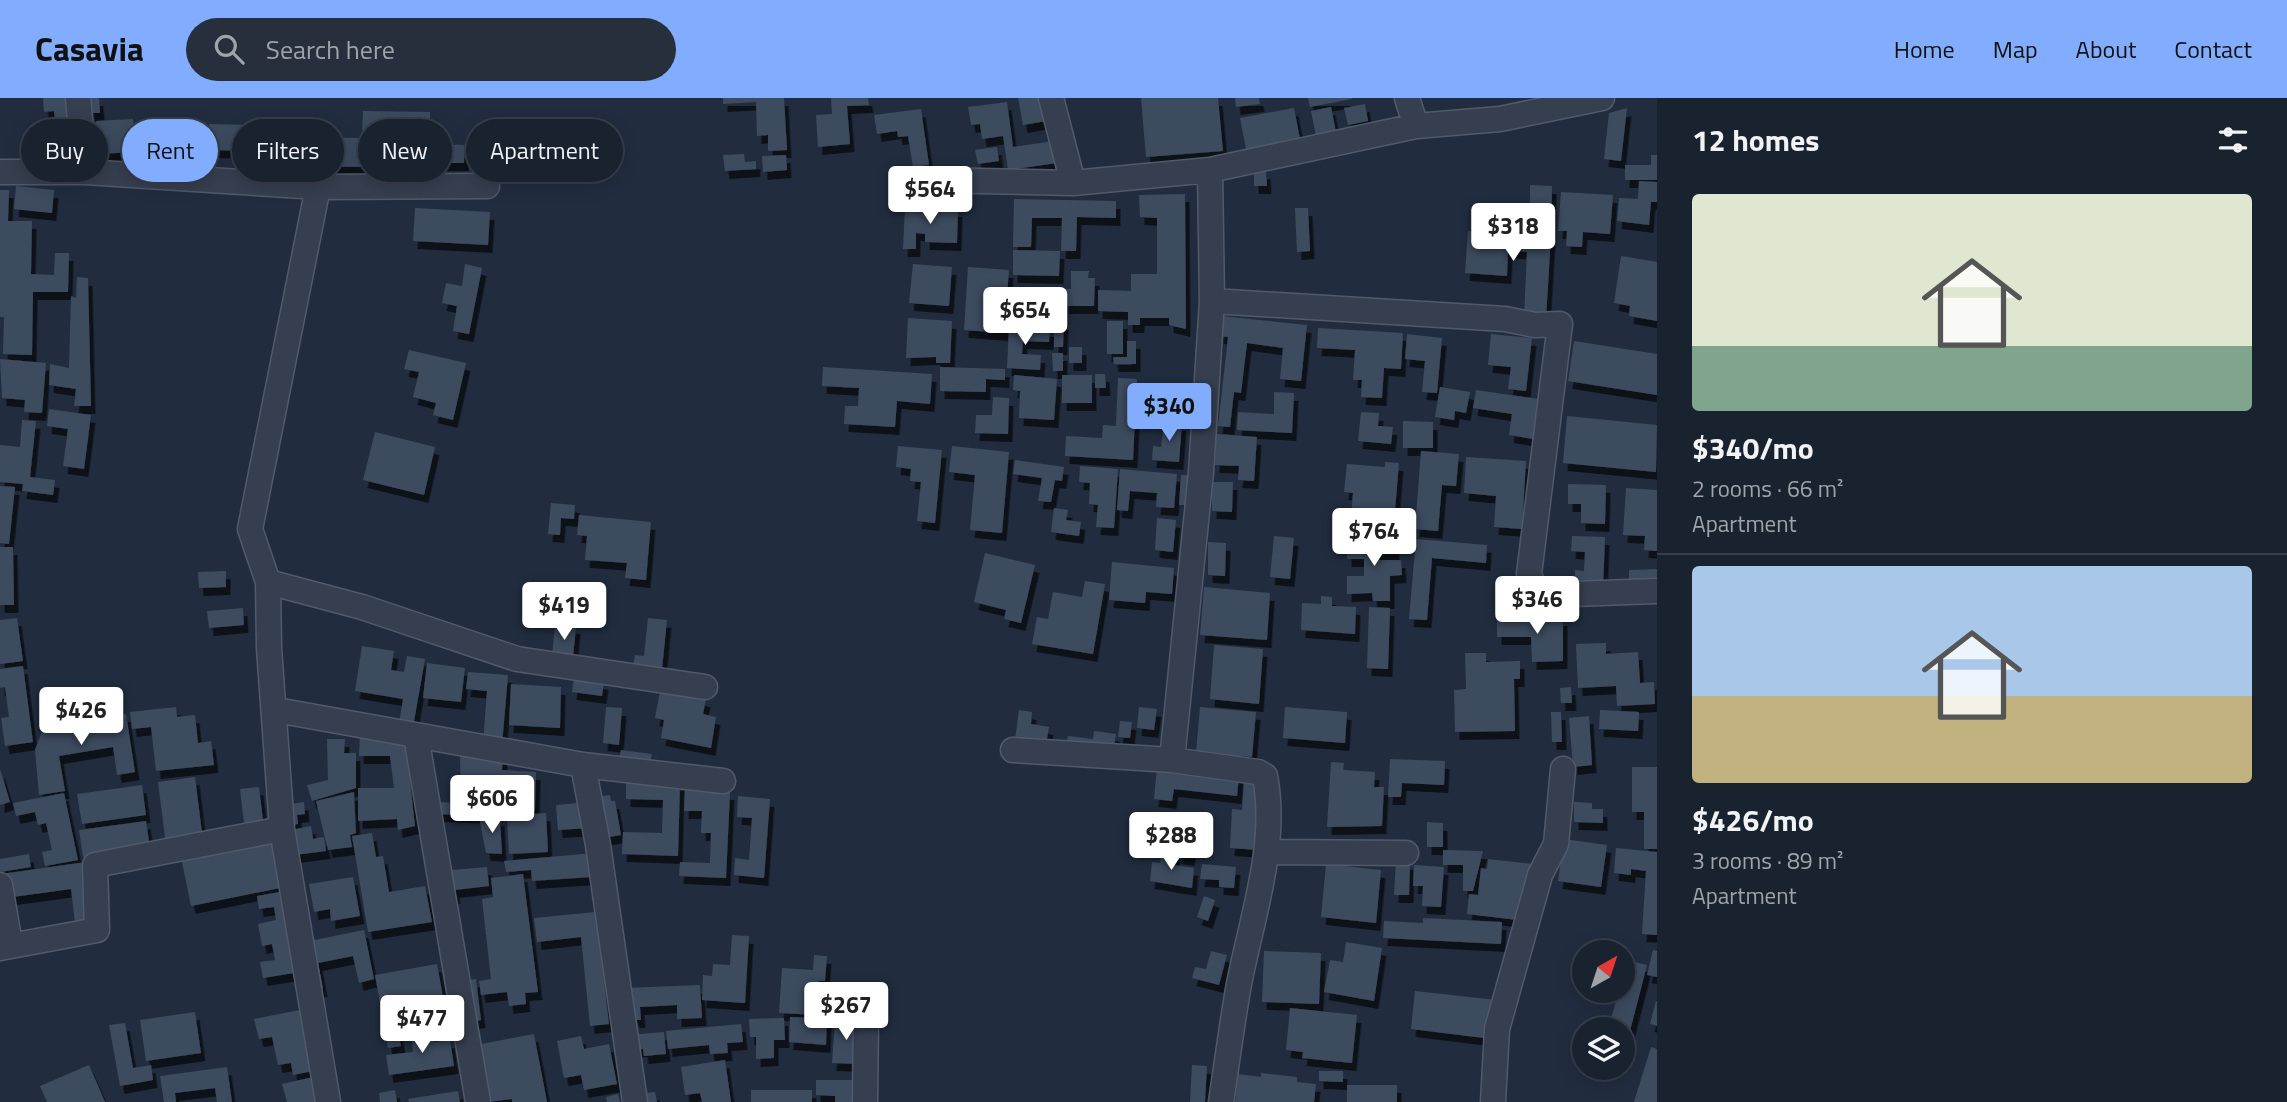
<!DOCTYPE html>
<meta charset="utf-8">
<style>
body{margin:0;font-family:"Titillium Web",sans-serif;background:#262f3b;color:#f1f3f6;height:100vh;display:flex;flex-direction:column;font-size:26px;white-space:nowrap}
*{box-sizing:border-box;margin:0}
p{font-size:23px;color:#9fa4aa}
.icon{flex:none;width:38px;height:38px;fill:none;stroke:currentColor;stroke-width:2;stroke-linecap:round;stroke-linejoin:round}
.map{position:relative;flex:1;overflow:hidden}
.panel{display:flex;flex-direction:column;background:#19222f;width:630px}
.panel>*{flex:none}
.banner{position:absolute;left:21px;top:21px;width:665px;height:63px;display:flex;gap:14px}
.needle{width:46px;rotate:39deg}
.fabs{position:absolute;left:1572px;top:842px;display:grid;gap:14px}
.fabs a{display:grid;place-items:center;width:63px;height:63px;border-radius:50%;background:#19222f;box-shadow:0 4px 18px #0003,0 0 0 2px #373f4b;font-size:35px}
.price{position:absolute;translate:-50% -60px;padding:0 16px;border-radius:7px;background:#fff;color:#222;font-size:23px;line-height:46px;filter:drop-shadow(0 2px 4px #0008)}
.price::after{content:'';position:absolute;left:50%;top:42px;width:21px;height:16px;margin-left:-10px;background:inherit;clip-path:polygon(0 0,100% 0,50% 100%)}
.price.on{background:#82adff;color:#111}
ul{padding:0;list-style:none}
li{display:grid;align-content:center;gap:14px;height:371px;padding:0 35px}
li+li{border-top:2px solid #373f4b}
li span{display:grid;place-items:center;height:217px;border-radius:7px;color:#555}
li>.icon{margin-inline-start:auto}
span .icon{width:126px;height:126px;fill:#fffc;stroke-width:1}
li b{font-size:30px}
h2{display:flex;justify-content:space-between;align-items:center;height:84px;padding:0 35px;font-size:30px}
.tag{padding:0 24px;border-radius:32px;background:#19222f;box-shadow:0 4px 18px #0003,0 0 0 2px #373f4b;font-size:24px;line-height:63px}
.tag.on{background:#82adff;color:#111}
header{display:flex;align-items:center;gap:42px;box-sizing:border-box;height:98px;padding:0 35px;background:#82adff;color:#111}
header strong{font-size:33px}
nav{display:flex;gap:38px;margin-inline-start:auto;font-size:24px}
.search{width:490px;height:63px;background:#262f3b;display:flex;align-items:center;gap:18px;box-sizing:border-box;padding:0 24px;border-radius:38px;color:#9fa4aa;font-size:26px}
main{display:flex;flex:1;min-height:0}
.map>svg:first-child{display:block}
</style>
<header>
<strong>Casavia</strong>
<div class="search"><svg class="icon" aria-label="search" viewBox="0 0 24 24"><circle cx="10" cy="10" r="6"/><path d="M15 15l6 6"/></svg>Search here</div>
<nav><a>Home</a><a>Map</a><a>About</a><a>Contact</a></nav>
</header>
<main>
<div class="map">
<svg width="1657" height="1004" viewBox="0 0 1657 1004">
<defs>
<filter id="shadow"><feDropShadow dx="4.5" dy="8" stdDeviation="0" flood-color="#0009"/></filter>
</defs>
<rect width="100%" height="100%" fill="#212d3f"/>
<!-- building -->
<path fill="#3d4b5f" filter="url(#shadow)" d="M43,0H71L73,47L45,49L44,33L56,32L54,13L44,14Z
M88,0H99L100,15H90Z
M723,0H784L787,52L768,53V37L757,38L756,4L723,6Z
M831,0H868L869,7L847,8L850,46L818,49L816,17L832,16Z
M1018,0H1042L1046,23L1023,27Z
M1141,0H1218L1223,53L1146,59Z
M1235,0H1259L1260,6L1236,9Z
M1308,0H1352V1L1310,9Z
M1007,4L1013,49L1054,43L1057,65L1008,72L1003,38L982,41L980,26L971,27L968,9Z
M1365,6L1368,23L1348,27L1344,10Z
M1331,9L1336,34L1316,38L1311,13Z
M1294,10L1300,41L1246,51L1240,20Z
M1627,10L1621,63L1604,61L1609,15Z
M921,11L929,67L913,69L908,38L898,39L897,33L877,36L874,17Z
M363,13L430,14V40L362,39Z
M133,21L135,54L98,56L96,23Z
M171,23V52L139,53V25Z
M175,24H206L205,51H175Z
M209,26L252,27L251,53L209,52Z
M299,39L429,41V70L298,68Z
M257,40H294V61H257Z
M431,46L465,47L464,65H431Z
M997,49L999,63L978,66L975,52Z
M744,56L745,64L756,63V71L725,73L723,57Z
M786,57L787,72L763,74L762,58Z
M1651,57H1657V82H1625V67H1651Z
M1266,73L1267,88H1254V74Z
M1639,83L1657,84V104H1651L1649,127L1617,123L1619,100L1638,101Z
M1530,87L1552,88L1551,135L1517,134L1518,117L1530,118Z
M16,88L54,92L52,115L14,111Z
M0,92H9L8,123H32L31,176L54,177L55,155H69L68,194H33L32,257L3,256L4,219H0Z
M1561,94L1613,97L1610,136L1583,134L1582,149L1566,148L1567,133H1558Z
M1185,96L1186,231L1169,227V220H1140V227H1128V214L1098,213V192L1131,193V176H1157V120L1140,119L1139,97Z
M1014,101L1116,103V120L1077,119L1076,153H1061L1062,120H1032L1031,149H1013Z
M905,109L958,111L957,145L925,144V136L916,135V151H903Z
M415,110L490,114L488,147L413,143Z
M1295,110H1308L1310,153L1297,154Z
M1468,133L1551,138L1546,220L1524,219L1527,154L1508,152L1507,178L1465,175Z
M1013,152L1060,153L1059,178L1013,177Z
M1621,158L1657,164V223L1629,218L1630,208L1614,205Z
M465,166L482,170L469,236L453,233L457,208L442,205L446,185L462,188Z
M913,166L952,169L949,208L909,205Z
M968,169L1009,172L1004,235L964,232Z
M1071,173H1089L1088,180H1095L1094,208H1064V191H1071Z
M77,179L88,180L91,308H74L76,291L49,287L50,266L69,270L71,198L76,200Z
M1221,218L1307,227L1301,283L1280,281L1283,250L1247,245L1241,295L1234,294L1230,329L1218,328L1228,239L1219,238Z
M908,220L952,223L950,265H936V259L906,260Z
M1107,223H1123V256H1107Z
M1054,224H1064L1063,249H1054Z
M1009,229L1050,231L1049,244L1023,243L1022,256L1041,257L1040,272L1007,270Z
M1318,230L1403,235L1401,271L1384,270L1382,300L1361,299L1362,282H1353L1355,252L1317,250Z
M1407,236L1442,240L1437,295L1422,294L1425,263L1405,261Z
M1491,236L1532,240L1526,293L1508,291L1511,269L1488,267Z
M1127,243H1136V266H1114L1113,259H1127Z
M1574,243L1657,256V297L1568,283Z
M1069,249H1082V265H1069Z
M409,252L466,265L453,322L433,317L436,305L413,299L419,274L404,271Z
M1052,255H1063V273H1053Z
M0,261L46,265L42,315L24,314L25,302L2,300Z
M823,269L932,276L930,306L897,303L895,329L844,326L845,308H858L859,290L822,288Z
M940,269L1005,271V282L986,281V294L940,293Z
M1095,276H1105L1106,290H1095Z
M1014,277L1057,281L1054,322L1019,320L1020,293L1013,292Z
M1062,277H1092V305H1062Z
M1118,280L1137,281L1133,362L1065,358L1066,338L1102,340L1103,327L1116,328Z
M1440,289L1470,294L1466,315L1455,313L1454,322L1435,319Z
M1476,292L1545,302L1539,342L1509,337L1512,316L1473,310Z
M1274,294L1294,295L1292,335L1237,332L1238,314L1274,316Z
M993,299L1009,300L1008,336L975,335L976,317H992Z
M49,311L91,317L84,371L63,368L68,331L47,328Z
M1361,314L1379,315L1378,328L1393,329L1391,346L1358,343Z
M1567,318L1657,327L1656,374L1563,365Z
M22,322L36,323L30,379L55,382L53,397L22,393L23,386L0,384V347L20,349Z
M1164,323L1182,325L1179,364L1152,362L1153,348L1161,349Z
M1403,323L1433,324V350H1403Z
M375,334L435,349L424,397L363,382Z
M1216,336L1257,339L1254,383L1238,382L1239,368L1215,367Z
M898,348L942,352L935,425L917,423L921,384L910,383L911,371L896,369Z
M952,348L1009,354L1002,435L970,432L975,377L949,374Z
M1421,353L1459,356L1456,388L1442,387L1438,433L1415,431Z
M1466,359L1526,363L1522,431L1494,429L1496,398L1464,395Z
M1015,362L1064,369L1062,383L1055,382L1051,404L1038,403L1042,380L1013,376Z
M1385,364L1399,365L1394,424L1351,419L1353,395L1344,394L1347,366L1385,369Z
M1080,368L1118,371L1114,430L1096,429L1098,407L1089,406L1090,385L1079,384Z
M1120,371L1177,376L1174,410L1156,409L1157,395L1130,393L1128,413L1117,412Z
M1181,377H1193L1191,407H1179Z
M1212,384H1233L1232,414L1212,413Z
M1568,386L1606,387L1605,426L1581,425V406H1568Z
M0,388L15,389L9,446L0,445Z
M1626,390L1657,392V453L1644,452L1645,438L1623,437Z
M551,405L575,407L574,421L561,420L560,437L548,436Z
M1054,410L1068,412L1066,422L1081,424L1079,438L1051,434Z
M579,417L651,424L646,482L625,480L627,465L585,462L587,438L577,437Z
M1157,420L1176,422L1173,454L1155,452Z
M1274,438L1294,440L1290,481L1270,479Z
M1394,438L1395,454H1378L1379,462H1401L1402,477L1390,478V503H1373L1372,495L1347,496V478H1364V461H1347V447L1365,446V439Z
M1572,438L1605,439L1603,492L1545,493V478H1575V472L1584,473L1585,454L1571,453Z
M1416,441L1487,447L1486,465L1432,460L1427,522L1409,521Z
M1208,444L1226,445L1225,478L1208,477Z
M0,449H13L14,507H0Z
M985,455L1035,467L1021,525L1004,521L1006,512L974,504Z
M1112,464L1174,470L1172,496L1146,494L1145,505L1109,502Z
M1657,471V489H1629V472Z
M226,473V489L199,490L198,474Z
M1085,483L1105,486L1093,556L1032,546L1037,519L1048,521L1053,494L1082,499Z
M1204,489L1270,495L1267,542L1200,537Z
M1321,498L1332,499V508L1356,509L1355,536L1301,532L1302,505L1321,506Z
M1369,509L1390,510L1388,571L1367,570Z
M243,510L244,527L209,530L207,513Z
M17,520L23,563L0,566V522Z
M648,520L667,522L662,571L633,567L635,557L644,558Z
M1563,520V563L1532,564L1531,539H1497V521Z
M555,527L576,528L573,560L552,559Z
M1606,545V556L1638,554L1640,585L1654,584L1655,606L1617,608L1616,588L1578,590L1576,546Z
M1214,547L1263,551L1259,606L1210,601Z
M362,548L394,553L391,572L404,574L407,558L425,561L413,629L399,626L403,601L355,593Z
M1465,555H1486V564L1520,563V581H1514L1515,633L1455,634L1454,592L1466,591Z
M427,565L465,570L461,604L423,600Z
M23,568L33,644L5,648L1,620L9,619L5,589L0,590V571Z
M468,574L508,577L502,647L483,645L487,593L466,591Z
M574,579L604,584L602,598L572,594Z
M511,586L561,589L560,630L509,627Z
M1571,589L1572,605H1561L1560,590Z
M660,593L706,601L703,616L716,619L711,650L661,640L664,622L655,620Z
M176,609L177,619L195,617L198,645L211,643L214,667L156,673L151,629L132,631L130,614Z
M606,609L622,610L619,647L603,645Z
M1139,609L1157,611L1154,632L1137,630Z
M1200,609L1256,614L1252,659L1196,655Z
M1285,609L1347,614L1345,645L1283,640Z
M1019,612L1032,614L1031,626L1049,629L1046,646L1015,642Z
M1600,612L1639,614L1638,633L1599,631Z
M1551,614H1561L1562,644H1552Z
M126,616L135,674L117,677L113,649L59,658L65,693L39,697L35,652L44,628Z
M1589,618L1592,667L1573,669L1569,620Z
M1120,623L1132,624L1130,640L1118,639Z
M1094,633L1116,636L1113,654L1066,648L1068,638L1093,641Z
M360,635L405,639L415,728L398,732L397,721L358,723V690H394L390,658H359Z
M327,641H345L344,655H356V690L312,703L307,687L328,682Z
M621,652L652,656L649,671L618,667Z
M460,655L503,657L502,672L536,674L535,712L498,711V704H488L487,718L436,716V704L461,705Z
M1390,661L1445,663L1444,687L1402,685L1401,699H1388Z
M1331,664L1344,665L1343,672L1375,674L1374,689H1384L1382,728L1327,729Z
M1157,669L1239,678L1237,698L1174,691L1172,703L1154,701Z
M1632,669H1657V751H1644V714H1632Z
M0,671L10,704L0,707Z
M195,679L203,743L166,747L158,684Z
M1244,683L1262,684L1258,752L1230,750L1232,711L1242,712Z
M626,684L680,685L678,758L622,756L623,734L662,735L663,702L626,701Z
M142,687L146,717L82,726L77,696Z
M259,689L264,731L245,734L240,691Z
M685,692L730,694L726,780L679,778L680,764L710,765L711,735H701L702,713H684Z
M354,694L356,735L350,737L352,749L328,752L316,703Z
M64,695L78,762L45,768L42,754L52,752L46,725L38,727L35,714L16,718L13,705Z
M610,697L611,703H615L621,737L603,740L596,699Z
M738,698L770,701L764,780L734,777L735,760L749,762L752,720L737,719Z
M304,704L305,716L297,717L298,726L287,727L285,707Z
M588,704L590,730L558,732L556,707Z
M1574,704L1592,705V711H1603V725L1574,724Z
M546,715L548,754L509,756L507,718Z
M479,719L500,720L502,756L486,755Z
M146,723L150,750L83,759L79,732Z
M1427,724L1443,725V749H1427Z
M311,728L313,741L324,739L326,753L295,757L291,732Z
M372,735L376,759L383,758L389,794L425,788L432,824L368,834L352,738Z
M276,740L285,789L191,808L181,759Z
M1180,740L1193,742L1190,760L1177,758Z
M1564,741L1607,747L1601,789L1558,783Z
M1616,750L1657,754V837L1642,836L1646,773L1631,771V777L1614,775Z
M1162,752L1176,754L1174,767L1194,770L1192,790L1150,783L1152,764L1160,765Z
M1443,752L1483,753L1473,793H1463V767H1443Z
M594,755L591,779L532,783L531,772L506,774L504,763Z
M29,756L31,769L0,774V761Z
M1488,761L1532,766L1526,823L1467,816L1469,796L1478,797L1481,770L1487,771Z
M1396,763L1410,764L1409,797H1394Z
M86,764L93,823L75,825L71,791L5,800L1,776Z
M1202,766L1236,769L1234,790L1219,789V782L1200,781Z
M1326,766L1381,772L1376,825L1321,819Z
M1414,767L1444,769L1441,809L1422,808L1423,788H1413Z
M487,769L489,788L455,792L456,798L442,799L440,773Z
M523,776L538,894L525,895L526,906L509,908L507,894L481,897L479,883L491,881L482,801L493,799L491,780Z
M353,779L360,818L331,823L330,811L314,814L309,786Z
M285,793L300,874L263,880L260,864L275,862L272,846L262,848L258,826L276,822L274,809L259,811L257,798Z
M1204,798L1215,802L1208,823L1197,819Z
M596,814L609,926L590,928L581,839L537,844L534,820Z
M1423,820L1502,824L1501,846L1383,840L1384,823L1423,825Z
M364,832L374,881L359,885L353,858L318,865L323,891L316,892L305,844Z
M732,837L749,838L745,905L702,902L703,877L712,878L713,866L730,867Z
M1346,844L1382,850L1374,903L1324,894L1330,862L1343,864Z
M1653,852L1657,853V879L1647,877Z
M1211,853L1227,857L1219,887L1192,880L1195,869L1206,871Z
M1264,853L1321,855L1319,906L1262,904Z
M814,857L827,858L825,883H819L817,917L779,915L782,870L813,872Z
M1627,862L1647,867L1630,933L1609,928L1619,892H1622Z
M437,866L448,926L429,929L424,897L393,903L401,948L388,950L375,877Z
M476,881L481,922L467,924L462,883Z
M700,887L702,920L677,921V907L640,909L641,922H635L624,890Z
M1415,893L1496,902L1492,941L1411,931Z
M821,895L834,896V901H839V907H851V919L820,918Z
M1656,903H1657V928L1650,926Z
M1290,910L1357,917L1352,965L1302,960L1303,954L1286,952Z
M305,911L318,972L293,977L291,965L278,967L272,939L259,941L254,921Z
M195,914L201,955L146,963L140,922Z
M790,919L827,920L826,947L789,944Z
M784,920L785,942H774V960L756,961V939H750L749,921Z
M835,922L859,923L857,966L832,965Z
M125,925L133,970L151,967L153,982L120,988L109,927Z
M741,926L743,944L727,945L728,955L710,956L709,947L668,951L666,933Z
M434,933L435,944L450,942L454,968L389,977L386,957L413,954L411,936Z
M664,934L666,956L644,958L643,951L631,952L629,937Z
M534,936L547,1004H512V1001L487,1004L476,947Z
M581,938L584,951L609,946L617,986L584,992L581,977L564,980L557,943Z
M1651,949L1657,951V1004H1634Z
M725,962L731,1004H702L700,995L685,997L681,969Z
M89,967L105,1004H47L40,988Z
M1192,967L1207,968L1205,1004H1190Z
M227,969L232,1004H217L215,990L175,995L176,1004H164L160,978Z
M1319,973H1343V984L1319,983Z
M1261,975L1297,979V984L1316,986L1314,1004H1235L1238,976L1261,979Z
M318,978L324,1004H287L282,986Z
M816,982H853V1004H835V998L816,997Z
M1347,987H1397V1004H1347Z
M395,992L397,1004H380L379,995Z
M751,992H812V1004H751Z
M458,993L460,1004H409L408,1001Z
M655,994L657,1004H638L637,996Z
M618,996L620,1004H607L606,999Z"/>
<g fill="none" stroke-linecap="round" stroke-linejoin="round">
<defs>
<path id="street" d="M78,0L85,74
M1051,0L1073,85
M1407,0L1416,28
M0,74H85L318,89L487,88
M930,82L1073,85L1210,72L1416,28L1500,21L1602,0
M318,89L250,431L268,484L269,550L282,731L328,1004
M1212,203L1505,221L1535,227L1560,226L1529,476L1534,490L1545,497L1657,493
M268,484L362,509L517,561L705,589
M276,612L583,667L723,683
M416,638L478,1004
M1013,652L1172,662L1258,674L1265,678C1278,746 1252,819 1239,886C1232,925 1227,965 1221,1004
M1172,662L1201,374L1212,203L1210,72
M583,667L598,747L635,1004
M1266,754L1406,755
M0,787L10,847
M0,850L97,832L95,767L282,731
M865,1004L866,918
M1493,1004L1497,931L1540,777L1556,746L1563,671"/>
</defs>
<!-- street casing -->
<use href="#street" stroke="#515a6a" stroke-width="27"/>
<!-- street -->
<use href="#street" stroke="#363f4f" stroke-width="24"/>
</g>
</svg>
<div class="fabs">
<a><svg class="needle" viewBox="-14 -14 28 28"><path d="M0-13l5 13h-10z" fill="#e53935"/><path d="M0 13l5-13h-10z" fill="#9fa4aa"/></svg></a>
<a><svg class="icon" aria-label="layers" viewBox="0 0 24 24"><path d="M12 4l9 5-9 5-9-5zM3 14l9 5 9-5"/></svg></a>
</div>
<b class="price" style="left:930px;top:128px">$564</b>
<b class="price" style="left:1513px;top:165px">$318</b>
<b class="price" style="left:1025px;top:249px">$654</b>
<b class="price on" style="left:1169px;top:345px">$340</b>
<b class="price" style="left:1374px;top:470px">$764</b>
<b class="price" style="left:1537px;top:538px">$346</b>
<b class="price" style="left:564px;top:544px">$419</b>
<b class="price" style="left:81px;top:649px">$426</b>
<b class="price" style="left:492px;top:737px">$606</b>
<b class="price" style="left:1171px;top:774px">$288</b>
<b class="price" style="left:846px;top:944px">$267</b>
<b class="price" style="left:422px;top:957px">$477</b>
<div class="banner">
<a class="tag">Buy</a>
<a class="tag on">Rent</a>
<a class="tag">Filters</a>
<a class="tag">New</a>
<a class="tag">Apartment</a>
</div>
</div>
<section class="panel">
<h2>12 homes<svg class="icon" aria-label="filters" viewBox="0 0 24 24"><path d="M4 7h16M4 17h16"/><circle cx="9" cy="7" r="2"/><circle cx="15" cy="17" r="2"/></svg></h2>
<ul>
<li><span style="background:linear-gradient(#dfe7d0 70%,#7fa58c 0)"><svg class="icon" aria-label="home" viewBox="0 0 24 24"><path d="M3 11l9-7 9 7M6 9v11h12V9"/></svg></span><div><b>$340/mo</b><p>2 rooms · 66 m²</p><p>Apartment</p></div></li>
<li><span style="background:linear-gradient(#a9c7e8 60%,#c2b280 0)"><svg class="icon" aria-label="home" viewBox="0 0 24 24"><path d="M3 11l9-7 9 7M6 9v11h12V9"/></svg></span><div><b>$426/mo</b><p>3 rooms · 89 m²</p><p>Apartment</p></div></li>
</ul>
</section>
</main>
